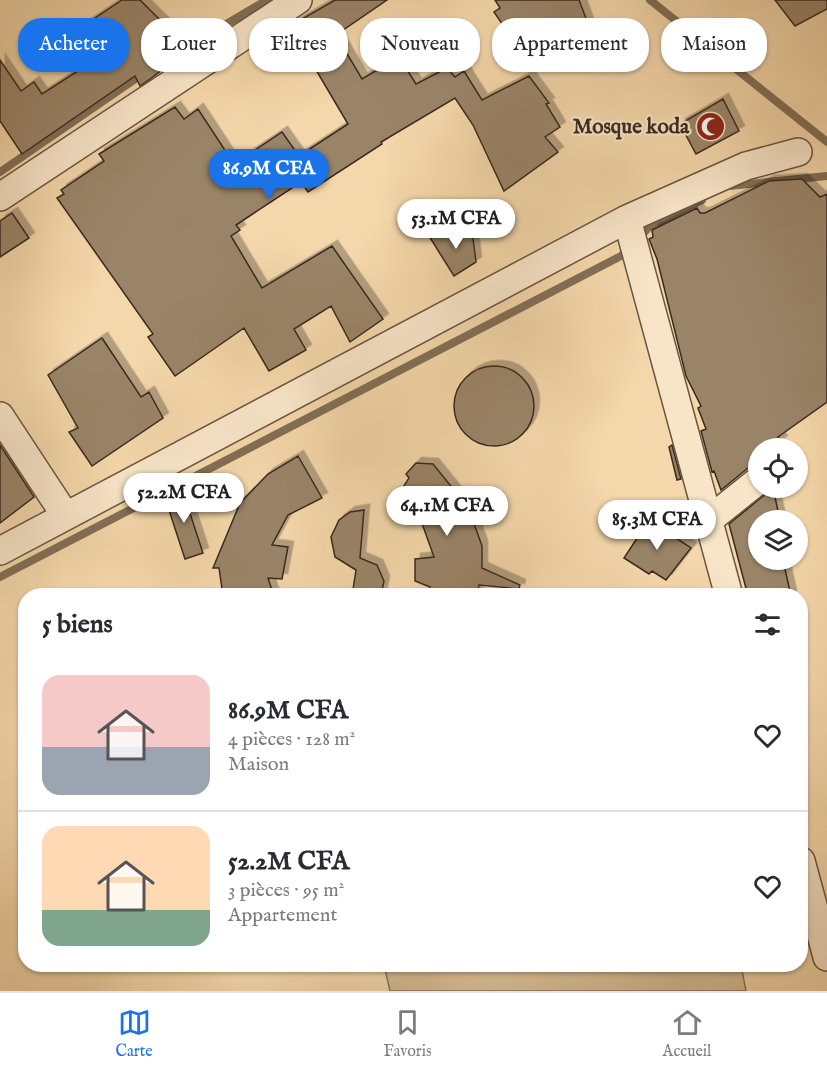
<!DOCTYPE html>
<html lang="fr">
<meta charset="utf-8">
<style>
body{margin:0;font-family:"IM FELL English",serif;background:#f7f7f7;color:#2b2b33;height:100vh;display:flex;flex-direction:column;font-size:22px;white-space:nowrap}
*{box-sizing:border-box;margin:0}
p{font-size:20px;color:#7c7c81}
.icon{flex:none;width:33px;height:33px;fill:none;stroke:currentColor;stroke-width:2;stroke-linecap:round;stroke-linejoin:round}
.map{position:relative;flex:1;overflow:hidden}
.details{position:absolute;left:18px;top:588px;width:790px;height:384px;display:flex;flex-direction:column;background:#fff;border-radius:24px;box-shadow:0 2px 4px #0004}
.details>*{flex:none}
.banner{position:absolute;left:18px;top:18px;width:792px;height:54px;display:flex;gap:12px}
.tools{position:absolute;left:748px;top:438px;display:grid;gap:12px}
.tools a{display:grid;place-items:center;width:60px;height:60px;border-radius:50%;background:#fff;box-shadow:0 2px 4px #0004;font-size:30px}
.price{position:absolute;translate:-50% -51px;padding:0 14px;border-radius:21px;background:#fff;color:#222;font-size:20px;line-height:39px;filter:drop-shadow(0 2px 3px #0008)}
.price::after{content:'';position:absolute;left:50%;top:36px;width:18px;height:14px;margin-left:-9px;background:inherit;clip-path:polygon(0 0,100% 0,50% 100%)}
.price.on{background:#1a73e8;color:#fff}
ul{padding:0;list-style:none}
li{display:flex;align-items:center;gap:18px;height:150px;padding:0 24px}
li+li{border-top:2px solid #e1e1e2}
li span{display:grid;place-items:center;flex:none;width:168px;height:120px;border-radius:18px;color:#555}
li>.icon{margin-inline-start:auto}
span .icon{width:72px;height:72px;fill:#fffc;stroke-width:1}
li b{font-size:26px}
h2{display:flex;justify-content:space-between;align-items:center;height:72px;padding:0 24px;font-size:26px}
.pill{padding:0 21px;border-radius:24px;background:#fff;box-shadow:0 2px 4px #0004;font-size:21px;line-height:54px}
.pill.on{background:#1a73e8;color:#fff}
.tabs{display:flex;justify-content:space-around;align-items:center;height:84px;border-top:2px solid #e1e1e2;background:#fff;font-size:16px;color:#7c7c81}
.tabs a{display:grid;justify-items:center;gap:3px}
.tabs .on{color:#1a73e8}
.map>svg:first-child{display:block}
</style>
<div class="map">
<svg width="827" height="991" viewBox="0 0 827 991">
<defs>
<filter id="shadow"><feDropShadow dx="5.5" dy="-5.5" stdDeviation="0" flood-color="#0004"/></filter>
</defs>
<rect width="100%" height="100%" fill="#f4d7aa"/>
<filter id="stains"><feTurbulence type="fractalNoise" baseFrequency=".00333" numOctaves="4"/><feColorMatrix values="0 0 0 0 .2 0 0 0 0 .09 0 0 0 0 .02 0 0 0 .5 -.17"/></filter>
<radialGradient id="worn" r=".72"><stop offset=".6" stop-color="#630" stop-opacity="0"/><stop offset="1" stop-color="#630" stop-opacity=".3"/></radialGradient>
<!-- green -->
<path fill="#d4ba92" stroke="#867258" stroke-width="1.5" d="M384,965H741L746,991H390Z"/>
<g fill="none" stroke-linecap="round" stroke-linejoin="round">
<!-- stream -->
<path stroke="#826f56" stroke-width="8" d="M650,0L827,142
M157,65L267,0
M0,172L144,73
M729,186L827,176
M639,238L649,227L702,200
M0,577L621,256L628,249"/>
</g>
<!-- building -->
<path fill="#9a8467" stroke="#382b1f" stroke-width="1.5" filter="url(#shadow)" d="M122,0H140L172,32L181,46L163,59L166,67L150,79L140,86L135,76L22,154L0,121V60L21,91L34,82L42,94L81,69L71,51L88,40L80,28Z
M335,0H387L336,35L362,79L399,57L416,84L447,68L455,77L464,71L482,100L529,76L549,103L546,104L560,127L545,137L558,152L504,191L473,125L455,98L381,142L382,144L308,192L301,182L236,225L240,230L231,236L262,288L332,246L383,319L350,342L331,306L294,329L306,350L269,371L244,328L175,376L148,337L153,334L57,198L64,194L61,190L104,161L99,154L175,107L184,119L198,109L234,164L282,132L299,156L348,124L290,26Z
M495,0H579L592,34L574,44L570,35L529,63L494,12L500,8Z
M775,0H827V9L795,26Z
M723,99L739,131L696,154L680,124Z
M802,179L820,197L827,194V402L778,437L782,441L772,448H759V459L721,490L714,471L712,472L701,431L706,429L698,408L701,406L686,376L657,259L649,239L653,237L652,230L697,208L700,213H705L769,181Z
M12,213L29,238L0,257V221Z
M472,231L476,262L454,276L429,236Z
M102,338L141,397L149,392L163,418L92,466L69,432L78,428L48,375Z
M454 406a40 40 0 1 1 80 0a40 40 0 1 1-80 0Z
M0,445L34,497L0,523Z
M672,445L681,479L677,480L669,447Z
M298,456L322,498L288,515L272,545L288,547L282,579L268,578L274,596H223L219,568H213L240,503L268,474Z
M416,463L433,464L468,507L482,546V568L520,585L519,589L479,585L477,596H427L430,587L415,581V559L434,557L419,515L396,498L409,478L406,474Z
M773,488L780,520H759V560H783L791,596H748L729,524Z
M182,489L203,553L185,559L164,495Z
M364,510L360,558L377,565L384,581L381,596H352L356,570L335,557L331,537L339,520L350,512Z
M649,520L691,548L666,580L652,571L649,574L624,558Z"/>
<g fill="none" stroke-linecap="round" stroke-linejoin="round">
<defs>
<path id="minor" d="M0,197L298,0
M627,219L729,596
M0,416L65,515
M709,520L759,480
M0,551L627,219L746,166L798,152
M801,861L827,957"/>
</defs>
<!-- minor casing -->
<use href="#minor" stroke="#675642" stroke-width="30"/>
<!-- minor -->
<use href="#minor" stroke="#f8e5c8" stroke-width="27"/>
</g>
<!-- icons -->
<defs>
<symbol id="mosque-disc" viewBox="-11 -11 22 22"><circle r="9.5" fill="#8f2418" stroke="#f8e5c8"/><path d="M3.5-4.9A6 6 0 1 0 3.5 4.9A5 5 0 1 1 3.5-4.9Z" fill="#fff"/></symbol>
</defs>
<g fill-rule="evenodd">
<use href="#mosque-disc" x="694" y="110" width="33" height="33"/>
</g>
<g text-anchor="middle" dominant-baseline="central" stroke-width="4.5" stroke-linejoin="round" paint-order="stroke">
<!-- poi labels -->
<g font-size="21" font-weight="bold" fill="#382b1f" stroke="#f8e5c8" text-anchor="end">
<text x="689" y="127">Mosque koda</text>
</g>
</g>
<rect width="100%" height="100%" filter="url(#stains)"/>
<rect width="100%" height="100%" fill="url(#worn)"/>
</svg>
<div class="tools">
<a><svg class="icon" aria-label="locate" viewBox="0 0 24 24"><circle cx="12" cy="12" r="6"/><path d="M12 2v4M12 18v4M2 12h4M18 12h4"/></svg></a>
<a><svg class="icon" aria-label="layers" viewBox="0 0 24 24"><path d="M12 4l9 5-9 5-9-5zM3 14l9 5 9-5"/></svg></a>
</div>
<b class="price on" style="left:269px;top:200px">86.9M CFA</b>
<b class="price" style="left:456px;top:250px">53.1M CFA</b>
<b class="price" style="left:184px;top:524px">52.2M CFA</b>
<b class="price" style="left:447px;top:537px">64.1M CFA</b>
<b class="price" style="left:657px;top:551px">85.3M CFA</b>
<div class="banner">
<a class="pill on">Acheter</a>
<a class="pill">Louer</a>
<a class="pill">Filtres</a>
<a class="pill">Nouveau</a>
<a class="pill">Appartement</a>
<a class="pill">Maison</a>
</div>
<section class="details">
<h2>5 biens<svg class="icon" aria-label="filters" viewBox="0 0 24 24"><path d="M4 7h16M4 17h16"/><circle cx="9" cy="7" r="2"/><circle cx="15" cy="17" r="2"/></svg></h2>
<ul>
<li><span style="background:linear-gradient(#f6c9c9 60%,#9aa5b1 0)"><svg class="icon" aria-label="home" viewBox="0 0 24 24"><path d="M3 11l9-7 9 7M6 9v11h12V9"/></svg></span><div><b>86.9M CFA</b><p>4 pièces · 128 m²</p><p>Maison</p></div><svg class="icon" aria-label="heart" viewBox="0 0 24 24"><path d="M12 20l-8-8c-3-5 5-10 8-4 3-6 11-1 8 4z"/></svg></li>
<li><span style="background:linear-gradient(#ffd9b3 70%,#7fa58c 0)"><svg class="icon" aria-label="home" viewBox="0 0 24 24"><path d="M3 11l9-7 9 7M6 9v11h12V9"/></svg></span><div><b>52.2M CFA</b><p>3 pièces · 95 m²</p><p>Appartement</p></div><svg class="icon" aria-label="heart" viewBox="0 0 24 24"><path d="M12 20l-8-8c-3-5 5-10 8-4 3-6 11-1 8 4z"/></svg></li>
</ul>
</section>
</div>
<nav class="tabs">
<a class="on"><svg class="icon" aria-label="map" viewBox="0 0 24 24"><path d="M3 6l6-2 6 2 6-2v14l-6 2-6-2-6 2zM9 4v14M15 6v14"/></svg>Carte</a>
<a><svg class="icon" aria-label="saved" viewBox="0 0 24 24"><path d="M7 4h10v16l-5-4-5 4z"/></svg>Favoris</a>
<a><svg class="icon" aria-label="home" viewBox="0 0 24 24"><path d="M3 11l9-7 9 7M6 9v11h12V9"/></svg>Accueil</a>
</nav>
